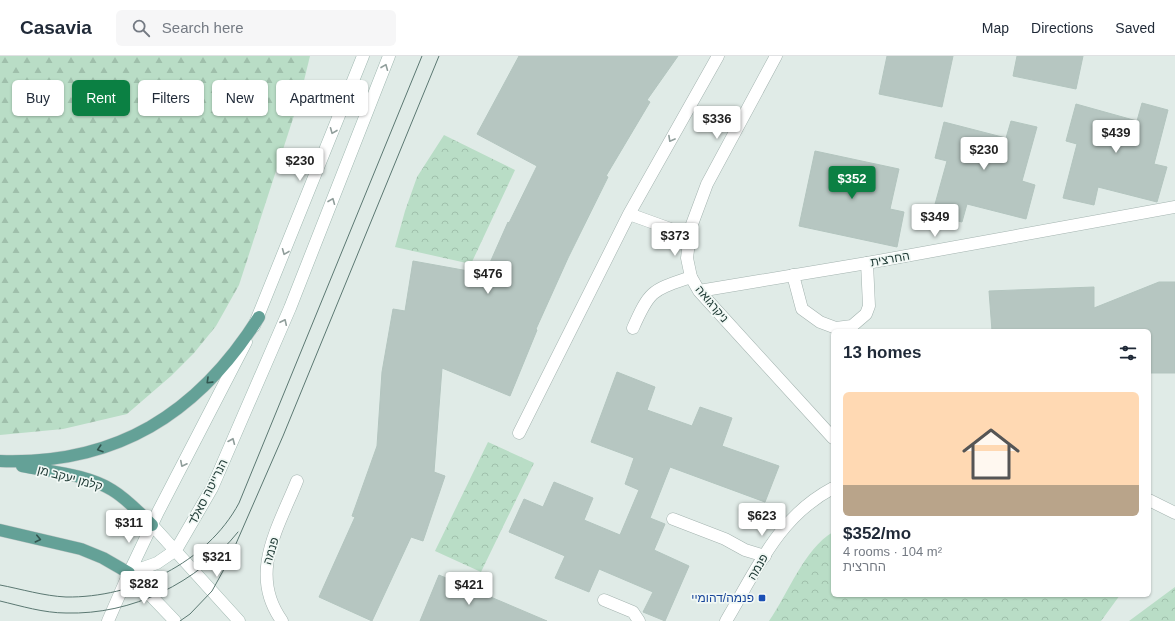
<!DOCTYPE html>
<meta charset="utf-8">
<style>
body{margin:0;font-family:Helvetica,Heebo,sans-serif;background:#f6f6f7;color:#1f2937;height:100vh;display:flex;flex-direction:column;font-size:15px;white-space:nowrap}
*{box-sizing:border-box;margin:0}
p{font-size:13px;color:#747a83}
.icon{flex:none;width:22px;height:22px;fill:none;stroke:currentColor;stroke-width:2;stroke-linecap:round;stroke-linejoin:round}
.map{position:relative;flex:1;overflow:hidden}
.panel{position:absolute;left:831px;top:273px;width:320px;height:268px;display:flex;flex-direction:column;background:#fff;border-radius:6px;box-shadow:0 1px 3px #0004}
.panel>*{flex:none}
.hud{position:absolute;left:12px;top:24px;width:380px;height:36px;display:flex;gap:8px}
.price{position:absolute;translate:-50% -34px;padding:0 9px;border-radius:4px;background:#fff;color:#222;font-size:13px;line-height:26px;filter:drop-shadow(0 1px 2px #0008)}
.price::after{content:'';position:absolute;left:50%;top:24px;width:12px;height:9px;margin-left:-6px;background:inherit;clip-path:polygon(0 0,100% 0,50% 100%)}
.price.selected{background:#0b8043;color:#fff}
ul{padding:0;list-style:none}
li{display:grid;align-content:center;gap:8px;height:212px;padding:0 12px}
li span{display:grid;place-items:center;height:124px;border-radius:6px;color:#555}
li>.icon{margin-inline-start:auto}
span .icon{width:72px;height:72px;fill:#fffc;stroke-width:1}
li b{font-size:17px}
h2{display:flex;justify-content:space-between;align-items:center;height:48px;padding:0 12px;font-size:17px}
.tag{padding:0 14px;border-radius:6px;background:#fff;box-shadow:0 1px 3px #0004;font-size:14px;line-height:36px}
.tag.selected{background:#0b8043;color:#fff}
header{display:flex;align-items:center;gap:24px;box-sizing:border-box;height:56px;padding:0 20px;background:#fff;border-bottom:1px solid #e0e1e3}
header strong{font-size:19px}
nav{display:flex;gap:22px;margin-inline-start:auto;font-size:14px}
.search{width:280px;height:36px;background:#f6f6f7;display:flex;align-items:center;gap:10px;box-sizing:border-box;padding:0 14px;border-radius:6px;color:#747a83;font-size:15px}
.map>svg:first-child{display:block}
</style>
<header>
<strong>Casavia</strong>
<div class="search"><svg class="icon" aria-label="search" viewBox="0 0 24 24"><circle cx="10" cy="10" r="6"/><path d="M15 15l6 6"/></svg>Search here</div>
<nav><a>Map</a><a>Directions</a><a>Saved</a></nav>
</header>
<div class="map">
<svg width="1175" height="565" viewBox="0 0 1175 565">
<defs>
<pattern id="forest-firs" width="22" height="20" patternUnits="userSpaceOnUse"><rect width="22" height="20" fill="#b9ddc6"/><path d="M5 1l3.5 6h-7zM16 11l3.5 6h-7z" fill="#9fbfab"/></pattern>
<pattern id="park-crowns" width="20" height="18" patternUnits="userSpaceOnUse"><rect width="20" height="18" fill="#b9ddc6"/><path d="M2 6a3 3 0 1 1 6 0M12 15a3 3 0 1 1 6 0" fill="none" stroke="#9fbfab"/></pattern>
</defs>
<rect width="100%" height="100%" fill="#e0ebe7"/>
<!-- forest -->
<path fill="url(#forest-firs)" d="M0,0H310L300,41L239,229L216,270L194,297L171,320L127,358L63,373L0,379Z"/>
<!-- park -->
<path fill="url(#park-crowns)" d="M444,79L515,114L471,208L395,191L405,155L417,121Z
M488,386L534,407L481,516L435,495Z
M833,476V539H1120L1101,565H769C788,538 804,493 833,476Z
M1175,531V565H1129Z"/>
<!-- building -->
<path fill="#b6c6c1" stroke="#b3c5bf" d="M519,0H678L647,44L650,46L606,120L608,121L568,202L536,273L537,274L510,340L442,312L434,416L445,420L423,485L411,481L372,565L319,541L355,461L352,460L377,390L382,316L393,253L405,255L413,205L485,218L508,166L509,167L537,110L477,78Z
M887,0H953L942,51L879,38Z
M1017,0H1083L1076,33L1013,20Z
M1142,47L1168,54L1154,108L1167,111L1157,146L1098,131L1094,149L1063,142L1077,88L1066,85L1076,48L1137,65Z
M1011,65L1037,71L1022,125L1035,129L1026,163L967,148L962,166L932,159L947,105L935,102L944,66L1006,82Z
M815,95L899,113L890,153L904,156L897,191L799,170Z
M1159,226H1175V317H1149V275H992L989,235L1094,231V252Z
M617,316L655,331L647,354L692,370L700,351L732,362L722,390L779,410L765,446L670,411L650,462L665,468L654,494L689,510L665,565L643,556L653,536L599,513L589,536L555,522L565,500L509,476L524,443L543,451L554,426L593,442L584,464L620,479L639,434L625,428L634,402L591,386Z
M439,519L547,565H420Z"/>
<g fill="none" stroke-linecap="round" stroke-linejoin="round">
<defs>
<path id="service" d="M629,158L690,180
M793,219L802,253L820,266L836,272L852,270L866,258L869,250L867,207
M633,272C650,233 653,234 691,221
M519,377L629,158L718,0
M673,463L725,483L745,494L765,500
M604,544L633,556L639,565
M108,565L129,517
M282,565C248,518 278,472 297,425"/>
<path id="minor" d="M776,0L707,128L691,171L687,202L691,221L699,235L833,382
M699,235L867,207L1175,151"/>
<path id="tertiary" d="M1149,444L1175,457
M726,565C757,513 778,461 833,432"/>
<path id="secondary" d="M254,270L363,0
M152,469L239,565
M129,517L157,507L176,494L212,432L290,252L389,0
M129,517L158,456L246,286
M129,517L175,565"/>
<path id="primary" d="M0,405C116,409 198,358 259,261
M22,410C51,416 86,418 112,434C127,443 139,456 152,469
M0,474L81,493L103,502L129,517"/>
</defs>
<!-- service casing -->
<use href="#service" stroke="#a3b3af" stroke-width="13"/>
<!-- minor casing -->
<use href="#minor" stroke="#a3b3af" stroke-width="13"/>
<!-- tertiary casing -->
<use href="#tertiary" stroke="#a3b3af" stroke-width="13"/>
<!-- secondary casing -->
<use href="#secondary" stroke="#9fb7b0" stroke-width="13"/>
<!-- primary casing -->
<use href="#primary" stroke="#c1c8c7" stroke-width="13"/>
<!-- service -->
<use href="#service" stroke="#fff" stroke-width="12"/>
<!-- minor -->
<use href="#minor" stroke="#fff" stroke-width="12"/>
<!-- tertiary -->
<use href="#tertiary" stroke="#fff" stroke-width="12"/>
<!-- secondary -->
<use href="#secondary" stroke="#fff" stroke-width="12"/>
<!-- primary -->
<use href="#primary" stroke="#64a197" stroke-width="12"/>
<!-- tram -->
<path stroke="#5b7872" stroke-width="1" d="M0,529C21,533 44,540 66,541C133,542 207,507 239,447L422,0
M0,545C21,550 44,557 66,557C132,559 197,527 238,476
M180,565L190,558L212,535L228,506L283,380L439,0"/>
</g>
<!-- one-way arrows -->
<defs><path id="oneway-chevron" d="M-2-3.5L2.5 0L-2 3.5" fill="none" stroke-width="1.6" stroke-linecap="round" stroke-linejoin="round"/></defs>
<g stroke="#909e9b">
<use href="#oneway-chevron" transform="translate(385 11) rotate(-68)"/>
<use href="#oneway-chevron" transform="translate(333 75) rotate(112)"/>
<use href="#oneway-chevron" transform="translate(671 83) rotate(119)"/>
<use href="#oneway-chevron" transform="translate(332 145) rotate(-68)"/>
<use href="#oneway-chevron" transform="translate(285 196) rotate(112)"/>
<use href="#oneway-chevron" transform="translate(284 266) rotate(-65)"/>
<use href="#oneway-chevron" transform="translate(232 385) rotate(-67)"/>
<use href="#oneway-chevron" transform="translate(183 408) rotate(117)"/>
</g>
<g stroke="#32554f">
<use href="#oneway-chevron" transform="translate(209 325) rotate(136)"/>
<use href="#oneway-chevron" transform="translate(100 393) rotate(162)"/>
<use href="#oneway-chevron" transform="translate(38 483) rotate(13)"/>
</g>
<!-- markers -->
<rect fill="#1a4fb4" stroke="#f1f8f5" stroke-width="1.5" x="758" y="538" width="8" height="8" rx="2"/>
<g text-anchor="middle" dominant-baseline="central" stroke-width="3.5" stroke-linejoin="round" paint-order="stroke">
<!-- street labels -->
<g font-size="12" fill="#213c37" stroke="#f1f8f5">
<text transform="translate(890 203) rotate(-10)">החרצית</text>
<text transform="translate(712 248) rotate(50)">ניקרגואה</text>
<text transform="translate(70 422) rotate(15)">קלמן יעקב מן</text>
<text transform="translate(208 436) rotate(-63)">הנרייטה סאלד</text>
<text transform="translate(271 495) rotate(-73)">פנמה</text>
<text transform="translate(758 511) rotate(-60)">פנמה</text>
</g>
<!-- transit labels -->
<g font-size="12" fill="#164399" stroke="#f1f8f5" text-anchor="end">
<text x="754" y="542">פנמה/דהומיי</text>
</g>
</g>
</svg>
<b class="price" style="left:717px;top:84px">$336</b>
<b class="price" style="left:1116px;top:98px">$439</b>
<b class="price" style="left:984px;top:115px">$230</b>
<b class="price" style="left:300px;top:126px">$230</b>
<b class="price selected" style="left:852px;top:144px">$352</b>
<b class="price" style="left:935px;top:182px">$349</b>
<b class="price" style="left:675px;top:201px">$373</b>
<b class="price" style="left:488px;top:239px">$476</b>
<b class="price" style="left:762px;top:481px">$623</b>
<b class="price" style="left:129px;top:488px">$311</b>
<b class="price" style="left:217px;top:522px">$321</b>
<b class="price" style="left:144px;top:549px">$282</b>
<b class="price" style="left:469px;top:550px">$421</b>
<div class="hud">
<a class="tag">Buy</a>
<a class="tag selected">Rent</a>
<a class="tag">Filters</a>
<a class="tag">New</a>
<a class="tag">Apartment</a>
</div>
<section class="panel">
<h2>13 homes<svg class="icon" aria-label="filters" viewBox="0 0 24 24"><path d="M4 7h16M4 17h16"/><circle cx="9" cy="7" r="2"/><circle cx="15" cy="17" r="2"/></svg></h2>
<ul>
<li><span style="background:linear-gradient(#ffd9b3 75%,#b9a48a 0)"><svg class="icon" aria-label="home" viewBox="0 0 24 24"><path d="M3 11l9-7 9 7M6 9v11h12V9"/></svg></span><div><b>$352/mo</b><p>4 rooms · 104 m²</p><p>החרצית</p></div></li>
</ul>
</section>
</div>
